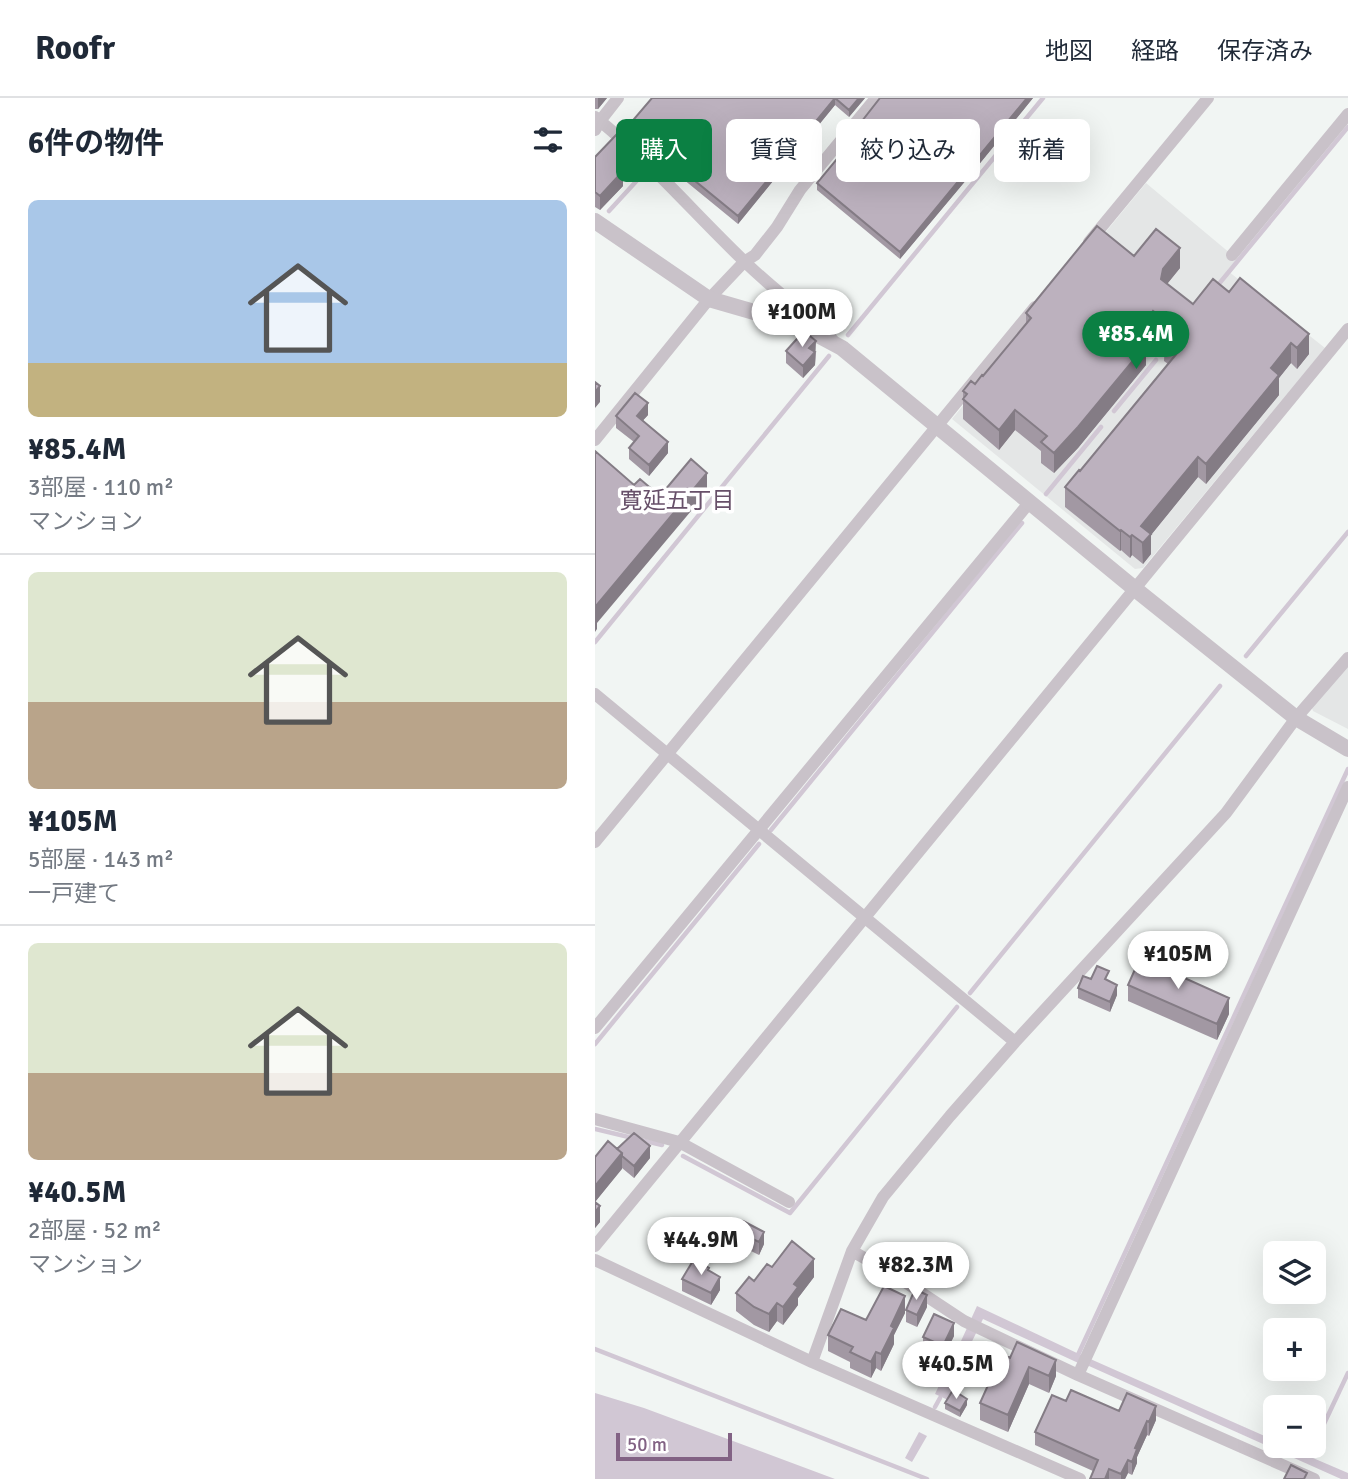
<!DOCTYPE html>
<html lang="ja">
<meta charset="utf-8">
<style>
body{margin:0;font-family:Signika,"Noto Sans JP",sans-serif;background:#f2f2f3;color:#1f2937;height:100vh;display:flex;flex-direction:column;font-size:26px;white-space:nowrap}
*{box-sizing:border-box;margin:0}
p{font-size:23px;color:#747a83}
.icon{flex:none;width:38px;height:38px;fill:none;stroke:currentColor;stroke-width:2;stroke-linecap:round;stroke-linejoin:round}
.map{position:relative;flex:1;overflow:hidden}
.side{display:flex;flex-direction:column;background:#fff;width:595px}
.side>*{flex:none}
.banner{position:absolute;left:21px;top:21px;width:626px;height:63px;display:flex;gap:14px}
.buttons{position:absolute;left:668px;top:1143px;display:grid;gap:14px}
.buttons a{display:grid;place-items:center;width:63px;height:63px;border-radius:10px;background:#fff;box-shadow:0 7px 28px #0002;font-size:35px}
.scale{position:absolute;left:21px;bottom:18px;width:116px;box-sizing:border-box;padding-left:7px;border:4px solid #826284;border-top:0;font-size:19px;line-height:24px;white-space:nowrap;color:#826284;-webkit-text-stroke:5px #fff;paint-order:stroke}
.price{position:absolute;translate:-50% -60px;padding:0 16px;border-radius:24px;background:#fff;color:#222;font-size:23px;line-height:46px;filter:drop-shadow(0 2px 4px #0008)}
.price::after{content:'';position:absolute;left:50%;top:42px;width:21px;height:16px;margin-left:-10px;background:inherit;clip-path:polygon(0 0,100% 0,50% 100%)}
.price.selected{background:#0b8043;color:#fff}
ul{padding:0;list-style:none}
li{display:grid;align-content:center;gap:14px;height:371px;padding:0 28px}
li+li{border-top:2px solid #e0e1e3}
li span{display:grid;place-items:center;height:217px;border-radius:10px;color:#555}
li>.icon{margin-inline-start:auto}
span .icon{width:126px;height:126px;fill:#fffc;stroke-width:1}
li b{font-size:30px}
h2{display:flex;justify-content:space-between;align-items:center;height:84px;padding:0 28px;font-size:30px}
.chip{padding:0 24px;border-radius:10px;background:#fff;box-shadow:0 7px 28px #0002;font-size:24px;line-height:63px}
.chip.selected{background:#0b8043;color:#fff}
header{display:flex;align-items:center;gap:42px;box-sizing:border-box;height:98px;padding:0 35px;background:#fff;border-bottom:2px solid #e0e1e3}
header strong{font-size:33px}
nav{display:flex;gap:38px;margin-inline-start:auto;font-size:24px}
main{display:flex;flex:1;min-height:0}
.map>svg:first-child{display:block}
</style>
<header>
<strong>Roofr</strong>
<nav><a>地図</a><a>経路</a><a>保存済み</a></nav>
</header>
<main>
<section class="side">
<h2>6件の物件<svg class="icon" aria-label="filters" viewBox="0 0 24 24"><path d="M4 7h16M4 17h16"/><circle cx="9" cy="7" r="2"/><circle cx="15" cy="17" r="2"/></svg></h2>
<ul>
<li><span style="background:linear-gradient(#a9c7e8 75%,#c2b280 0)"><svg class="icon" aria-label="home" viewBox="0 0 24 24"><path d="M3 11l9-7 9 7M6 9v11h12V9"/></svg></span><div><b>¥85.4M</b><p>3部屋 · 110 m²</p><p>マンション</p></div></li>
<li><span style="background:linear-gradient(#dfe7d0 60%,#b9a48a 0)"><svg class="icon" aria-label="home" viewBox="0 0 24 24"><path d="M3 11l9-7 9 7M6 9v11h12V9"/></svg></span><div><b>¥105M</b><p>5部屋 · 143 m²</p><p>一戸建て</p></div></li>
<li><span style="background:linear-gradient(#dfe7d0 60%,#b9a48a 0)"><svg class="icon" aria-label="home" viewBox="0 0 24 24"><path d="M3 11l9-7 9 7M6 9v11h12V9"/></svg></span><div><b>¥40.5M</b><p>2部屋 · 52 m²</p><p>マンション</p></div></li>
</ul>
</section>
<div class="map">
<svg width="753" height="1381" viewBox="0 0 753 1381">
<rect width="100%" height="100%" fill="#f1f5f3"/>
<!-- built -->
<path fill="#e4e6e6" d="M551,85L642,161L633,173L730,250L548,470L540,471L357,321Z
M753,568V631L718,613L716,607Z"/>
<!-- water -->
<path fill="#d1c7d4" d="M382,1208L484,1256L681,1343V1348H690L753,1375V1381H746L494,1268L492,1269L388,1221L359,1280L351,1276Z
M348,1279L360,1286L353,1302L340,1296Z
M0,1295L49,1310L240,1381H0Z
M324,1334L332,1338L317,1364L310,1360Z"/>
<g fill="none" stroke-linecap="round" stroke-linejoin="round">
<!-- stream -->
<path stroke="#d1c7d4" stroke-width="4.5" d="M14,113L47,77
M623,187L753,29
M253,237L448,0
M519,313L561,262
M451,396L506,329
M0,544L234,258
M651,558L753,434
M176,732L427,425
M375,895L625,588
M0,946L164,746
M0,1031L67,1047
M88,1058L195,1115L362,909
M0,1251L332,1381
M482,1259L753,671
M340,1309L345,1300
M719,1347L753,1275"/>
<!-- minor -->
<path stroke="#c9c2c9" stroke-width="12" d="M0,19C54,62 98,114 148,162C176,190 209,213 237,241
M0,32L5,23L23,0
M494,144L613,0
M637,157L753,16
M0,342L114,201L149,164L160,157L182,129L205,92L281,0
M0,596L420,944
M0,744L440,209
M0,930L434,405
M0,1021L84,1044L194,1104
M0,1148L753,231
M257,1153L301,1178L369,1223L483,1277L719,1381
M0,1162L217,1264L485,1381
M217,1264L257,1153L288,1099L355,1018L420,944L631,715L701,620L753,560
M483,1277L753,689"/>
<!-- tertiary -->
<path stroke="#c9c2c9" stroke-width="16" d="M0,123L114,201L204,227L247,250L540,491L701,620L753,651"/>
</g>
<!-- wall -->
<path fill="#a298a3" d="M0,0H12L3,11H0Z
M57,0H270L254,19L240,7L143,126L33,36V28Z
M285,0H438L377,75L305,161L222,92V85L267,30V23Z
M0,59L41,67L28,80V88L5,112L0,109Z
M539,158L585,170L572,186L598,206L618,181L714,256L702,271L696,265L684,280V297L611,386L603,379L556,437V456L548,466L537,457L535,460L526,452L525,453L470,409V389L485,373L573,266L569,263L570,242L558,233L549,245L551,267L483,350L459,375L446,365V353L420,332L404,352L368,321V293L380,286L388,278L431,227V215Z
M191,253L221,255L220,267L208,280L191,265Z
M53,317L48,322L73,355L54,378L34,361V350L39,344L21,330V318Z
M496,881L514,883L522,897L515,914L483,900V890Z
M533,887L634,916L622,942L533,903Z
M22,1051L55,1060L39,1080L27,1070L0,1104L5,1124L0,1130V1059Z
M142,1134L169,1146L164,1157L142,1146Z
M177,1169L219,1179L203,1200V1207L188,1227L182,1223L174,1234L159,1227L141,1213V1195Z
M87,1181L125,1192L116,1207L87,1193Z
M332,1209L322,1229L311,1224V1212Z
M310,1215L299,1237V1246L286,1273L281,1270L276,1280L255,1270V1264L233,1253V1237L271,1222Z
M359,1238L348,1260L328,1251V1239Z
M407,1256L461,1278L454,1295L434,1286L413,1334L385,1322V1305Z
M350,1305L372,1307L365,1319L350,1311Z
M524,1313L561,1322L554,1338L552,1337L542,1359V1365L537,1377L533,1375L530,1381H495L498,1373L440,1347V1334Z"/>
<!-- shaded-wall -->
<path fill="#847c85" d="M3,0H12L3,11Z
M240,0V7L143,126V118Z
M264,0H270L254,19V12Z
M432,0H438L377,75L305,161V154Z
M41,53V67L28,80V88L5,112V98L25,70Z
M585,150V170L568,191L566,181L568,171Z
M558,213V233L539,258V238Z
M714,236V256L702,271V250Z
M221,243L220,267L208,280V268L214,250Z
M696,245V265L684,280V297L611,386V366L676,270Z
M551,247V267L483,350L459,375V355Z
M5,288V304L0,310V294Z
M53,305V317L42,329V318Z
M420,312V332L404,352V332Z
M73,344V355L54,378V367Z
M603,359V379L556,437V456L548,466L546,428Z
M112,375V394L2,525V531L0,534V509Z
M526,432V452L525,453V433Z
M537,437V457L535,460V439Z
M522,887V897L515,914V904Z
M634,900V916L622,942V926Z
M55,1048V1060L39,1080V1068Z
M27,1055V1071L0,1104V1088Z
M5,1108V1124L0,1130V1114Z
M169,1134V1146L164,1157V1144Z
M219,1161V1179L203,1200V1207L188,1227V1209L199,1186Z
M125,1179V1192L116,1207V1195Z
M332,1197V1209L322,1229V1217Z
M310,1198V1215L299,1237V1246L286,1273V1256L296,1228Z
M182,1205V1223L174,1234V1216Z
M359,1225V1238L348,1260V1248Z
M281,1254V1270L276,1280V1264Z
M461,1262V1278L454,1295V1278Z
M434,1269V1286L413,1334V1317Z
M372,1301V1307L365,1319V1313Z
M561,1308V1322L554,1338V1324Z
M552,1323V1337L542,1359V1365L537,1377V1364L540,1350Z
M533,1362V1375L530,1381H526V1376Z
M514,1371V1381H510Z"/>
<!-- building -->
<path fill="#bcb1be" stroke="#847c85" stroke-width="2" d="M57,0H240L143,118L33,28Z
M240,0H264L254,12Z
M285,0H432L305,154L222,85L271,26L267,23Z
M23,35L41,53L25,70L28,73L5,98L0,94V59Z
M502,128L539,158L561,131L585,150L568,171L566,181L598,206L618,181L634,194L645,180L714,236L702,250L696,245L676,270L684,277L611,366L603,359L546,428L556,436L548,445L537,437L535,439L526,432L525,433L470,389L484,372L485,373L583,254L569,242L580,230L558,213L539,238L551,247L483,329L459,355L446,344L452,338L420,312L404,332L368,301L372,296L368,293L376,283L380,286L387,277L388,278L436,220L431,215Z
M209,233L221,243L214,250L220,254L208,268L191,253Z
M0,284L5,288L0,294Z
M40,295L53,305L42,318L73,344L54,367L34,350L44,338L21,318Z
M0,353L39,387L45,381L65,398L96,361L112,375L0,509Z
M545,860L634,900L622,926L533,887Z
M502,868L514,873L510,881L522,887L515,904L483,890L488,878L496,881Z
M39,1035L55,1048L39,1068L27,1058V1055L22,1051Z
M13,1043L27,1055L0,1088V1059Z
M0,1104L5,1108L0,1114Z
M148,1123L169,1134L164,1144L142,1134Z
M197,1143L219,1161L199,1186L203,1189L188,1209L182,1205L174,1216L159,1209L141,1195L154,1179L159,1183L172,1166L177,1169Z
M99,1161L114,1170L113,1172L125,1179L116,1195L87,1181Z
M289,1188L310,1198L296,1228L299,1230L286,1256L281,1254L276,1264L255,1254L258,1249L233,1237L246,1211L271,1222Z
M320,1191L332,1197L322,1217L311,1212Z
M339,1216L359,1225L348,1248L328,1239Z
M422,1244L461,1262L454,1278L434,1269L413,1317L385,1305L407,1256L415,1260Z
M358,1292L372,1301L365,1313L350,1305Z
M476,1292L524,1313L532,1295L561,1308L554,1324L552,1323L540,1350L542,1351L537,1364L533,1362L526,1376L514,1371L510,1381H495L503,1362L440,1334L457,1297L471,1303Z
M696,1367L712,1375L709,1381H689Z"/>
<g text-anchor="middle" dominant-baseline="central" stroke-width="7" stroke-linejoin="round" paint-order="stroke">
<!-- neighbourhood labels -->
<g font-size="23" fill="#675069" stroke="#fff">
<text x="82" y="402">寛延五丁目</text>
</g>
</g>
</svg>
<div class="buttons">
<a><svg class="icon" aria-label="layers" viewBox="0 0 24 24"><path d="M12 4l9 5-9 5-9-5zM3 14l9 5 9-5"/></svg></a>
<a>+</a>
<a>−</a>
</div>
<div class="scale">50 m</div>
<b class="price" style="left:207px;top:251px">¥100M</b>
<b class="price selected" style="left:541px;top:273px">¥85.4M</b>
<b class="price" style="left:583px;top:893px">¥105M</b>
<b class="price" style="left:106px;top:1179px">¥44.9M</b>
<b class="price" style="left:321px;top:1204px">¥82.3M</b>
<b class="price" style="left:361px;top:1303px">¥40.5M</b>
<div class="banner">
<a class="chip selected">購入</a>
<a class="chip">賃貸</a>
<a class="chip">絞り込み</a>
<a class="chip">新着</a>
</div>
</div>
</main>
